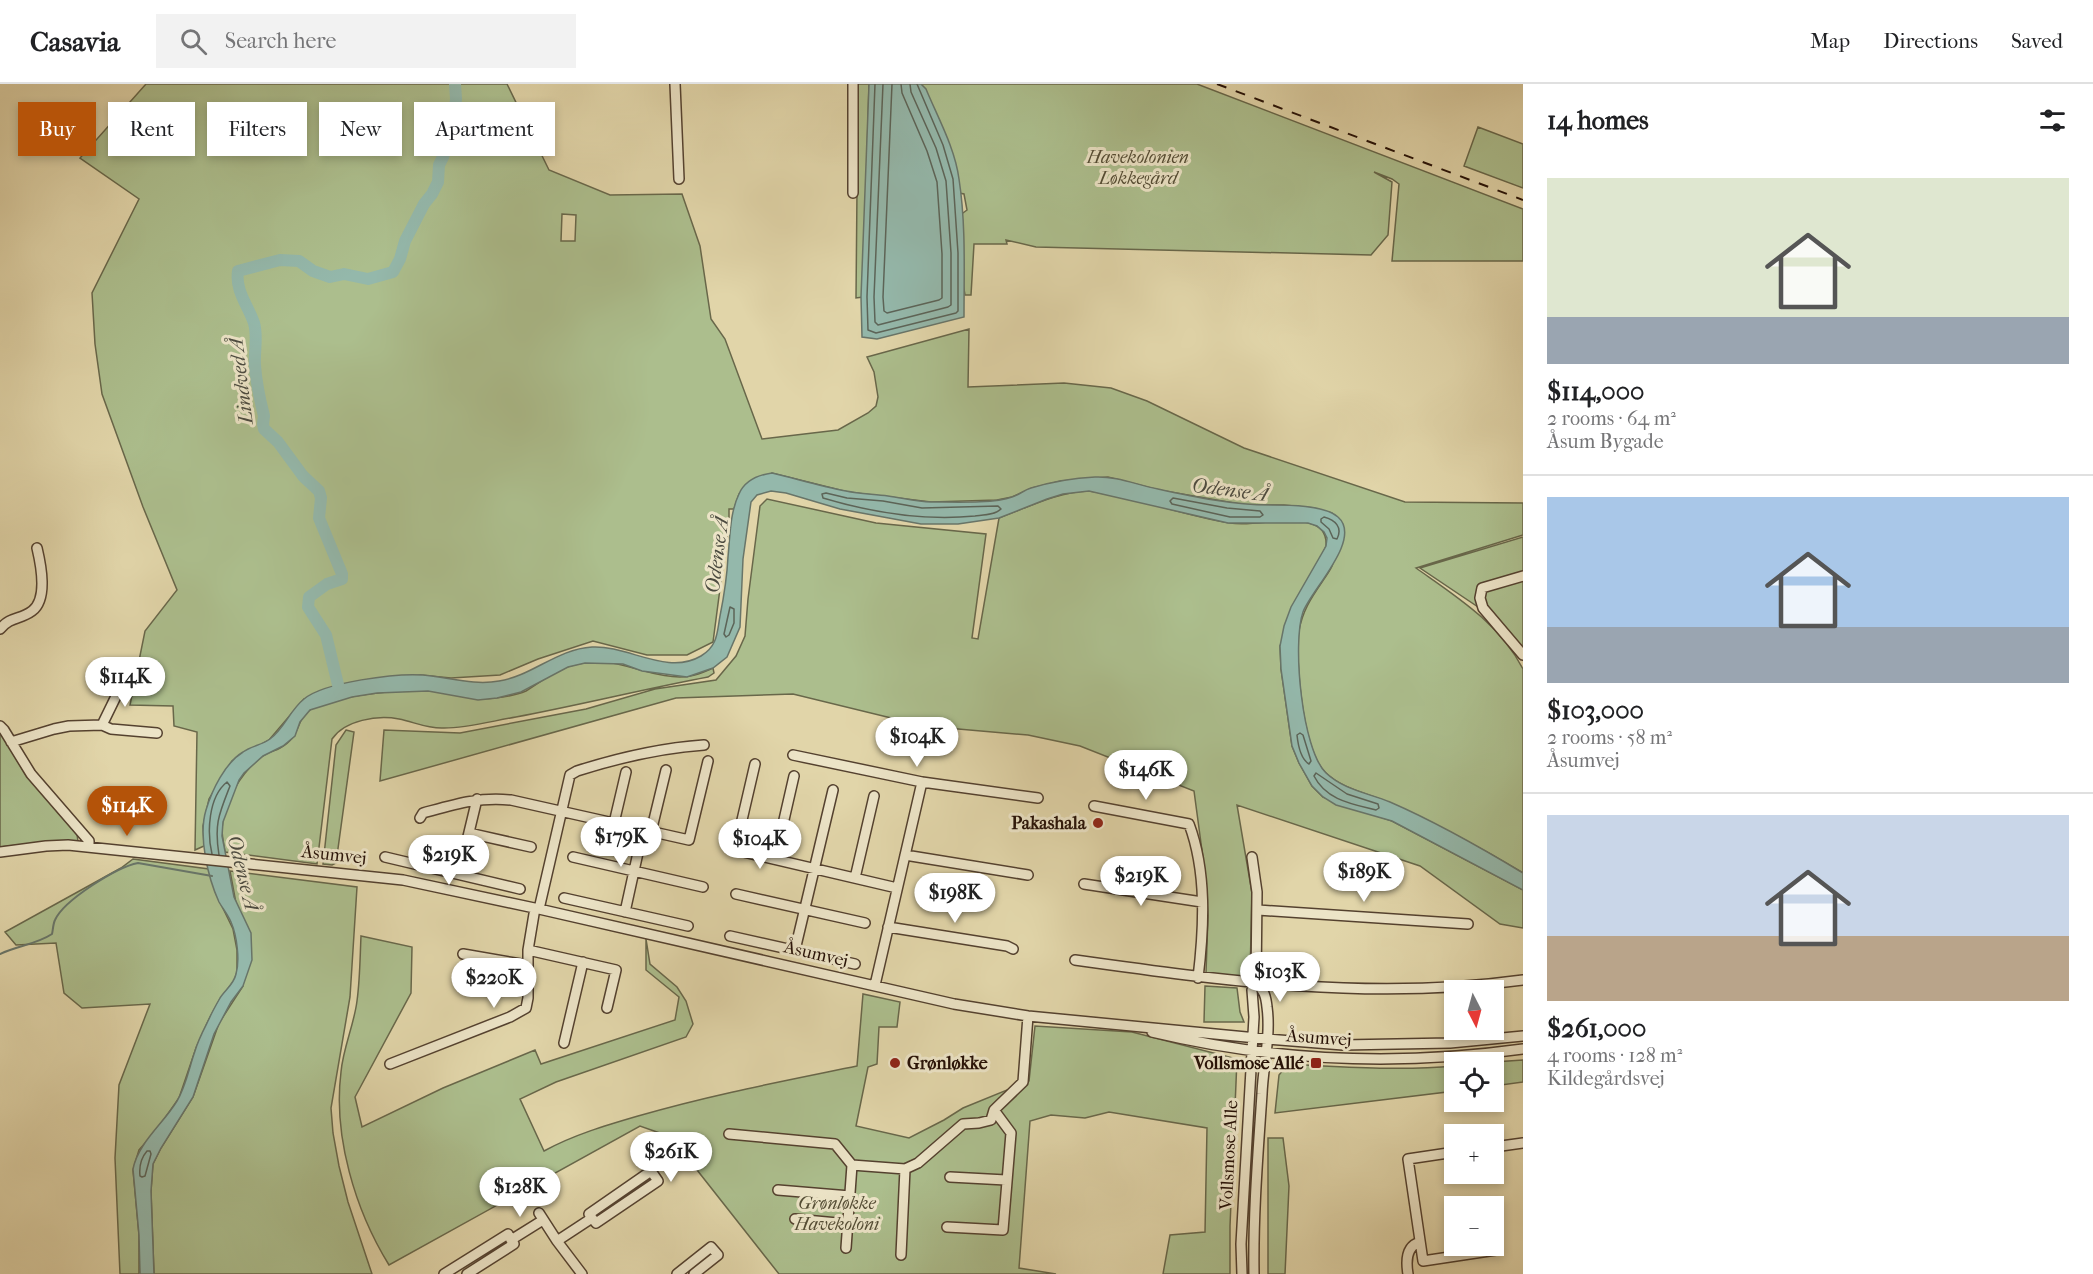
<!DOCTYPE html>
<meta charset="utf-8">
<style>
body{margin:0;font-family:"IM FELL French Canon",serif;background:#f2f2f2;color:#202124;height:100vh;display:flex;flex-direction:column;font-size:22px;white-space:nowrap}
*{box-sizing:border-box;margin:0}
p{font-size:20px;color:#757577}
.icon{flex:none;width:33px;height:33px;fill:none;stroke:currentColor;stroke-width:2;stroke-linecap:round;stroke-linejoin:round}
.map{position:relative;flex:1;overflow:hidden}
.sheet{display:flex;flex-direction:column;background:#fff;width:570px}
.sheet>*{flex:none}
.guide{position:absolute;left:18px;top:18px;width:570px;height:54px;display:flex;gap:12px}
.needle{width:39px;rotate:174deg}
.fabs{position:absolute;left:1444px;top:896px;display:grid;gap:12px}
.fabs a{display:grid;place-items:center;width:60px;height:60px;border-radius:0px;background:#fff;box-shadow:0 3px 9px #0003;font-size:30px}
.price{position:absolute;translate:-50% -51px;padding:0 14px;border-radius:21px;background:#fff;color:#222;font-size:20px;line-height:39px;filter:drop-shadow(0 2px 3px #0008)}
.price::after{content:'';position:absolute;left:50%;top:36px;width:18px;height:14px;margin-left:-9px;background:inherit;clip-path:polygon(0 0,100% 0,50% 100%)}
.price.active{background:#b45309;color:#fff}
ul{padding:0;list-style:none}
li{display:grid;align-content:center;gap:12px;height:318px;padding:0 24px}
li+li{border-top:2px solid #e0e0e0}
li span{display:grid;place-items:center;height:186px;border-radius:0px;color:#555}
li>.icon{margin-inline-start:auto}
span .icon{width:108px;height:108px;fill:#fffc;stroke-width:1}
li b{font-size:26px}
h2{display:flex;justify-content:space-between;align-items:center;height:72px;padding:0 24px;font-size:26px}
.pill{padding:0 21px;border-radius:0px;background:#fff;box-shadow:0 3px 9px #0003;font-size:21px;line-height:54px}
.pill.active{background:#b45309;color:#fff}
header{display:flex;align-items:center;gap:36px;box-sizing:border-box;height:84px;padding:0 30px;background:#fff;border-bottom:2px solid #e0e0e0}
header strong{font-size:28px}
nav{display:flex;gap:33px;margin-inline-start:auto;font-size:21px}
.search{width:420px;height:54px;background:#f2f2f2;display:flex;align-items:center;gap:15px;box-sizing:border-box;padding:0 21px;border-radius:0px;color:#757577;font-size:22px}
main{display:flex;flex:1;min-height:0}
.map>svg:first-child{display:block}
</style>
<header>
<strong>Casavia</strong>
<div class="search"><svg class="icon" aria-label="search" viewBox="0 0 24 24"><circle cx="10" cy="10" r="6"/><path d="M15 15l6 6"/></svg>Search here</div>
<nav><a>Map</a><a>Directions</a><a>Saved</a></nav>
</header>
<main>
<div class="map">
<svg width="1523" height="1190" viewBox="0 0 1523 1190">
<rect width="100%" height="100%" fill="#e1d5a9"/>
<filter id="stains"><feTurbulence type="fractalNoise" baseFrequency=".00333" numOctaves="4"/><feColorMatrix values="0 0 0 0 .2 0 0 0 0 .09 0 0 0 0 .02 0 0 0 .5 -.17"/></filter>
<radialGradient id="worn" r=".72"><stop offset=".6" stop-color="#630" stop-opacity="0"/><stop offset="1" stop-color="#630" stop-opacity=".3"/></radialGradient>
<!-- green -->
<path fill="#acbe8d" stroke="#68674a" stroke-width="1.5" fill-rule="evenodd" d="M146,0H507L549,86L610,111L682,110L700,162L711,235L725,255L762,355L838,346L868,329L876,322L878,313L874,288L867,273L969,245L968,303L1064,299L1111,304L1147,317L1244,364L1405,418L1523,419V451L1416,484C1457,513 1499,539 1523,585V789C1480,763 1436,740 1390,719C1369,709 1343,706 1325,688C1303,666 1295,578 1299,547C1302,528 1311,514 1322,498C1325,493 1332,485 1333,479C1336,463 1333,445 1332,429L1314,424L1284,421H1246L1228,418L1159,406L1108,393L1061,397L1032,404L1012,413L997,416L931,418L848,408L772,389L739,410L734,425H729V436L713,558L687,571H647L593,557L538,575L500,591L451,594L420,591L304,615L269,656L232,677L209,715L203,742L204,762L195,766L197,648L174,642L173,622L130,621L145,547L177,506L143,423L102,310L95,260L92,209L139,115L80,74ZM562,130L576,131L575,157H561Z
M858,0H869L863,213L856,214Z
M895,0H1197L1523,125V177H1392L1399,100L1392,95L1374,88L1392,98L1388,151L1371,171L1036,163L1006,156L1007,160H974L971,211H965L952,137L967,126L964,110L948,107Z
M1478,43L1523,60V104L1464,82Z
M1089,407C1136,413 1182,431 1230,439C1255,443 1283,432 1309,439C1321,442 1327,449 1326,462L1280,562L1281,585L1292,662L1299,679L1312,702L1323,713L1392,737L1523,806V844L1500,840L1420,782L1237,721L1252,809L1250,891L1242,893L1206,889L1208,832L1205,789L1194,707L1080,662L1028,651L924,642L793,610L676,614L380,697L384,646L460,649L586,625L655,605L716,596L736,572L745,552L748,515L760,422L767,415L876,439L986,450L972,554L978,555L999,434C1029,423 1056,408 1089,407Z
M1523,453V576L1518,568L1481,525L1420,484Z
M606,578C632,581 665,597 690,592C698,591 706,587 713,584L714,589L708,593C644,605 580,621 516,633C492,637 468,644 444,644C428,645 414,638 399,635C377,631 345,636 332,655L317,780L225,768C224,761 222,753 222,745C223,718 242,687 263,672C268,668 275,667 280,664C302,652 295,636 310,626C332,611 409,604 436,607C456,610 474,617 495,614C504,613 517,611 526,607C541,598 556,585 574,581C584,578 595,579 606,578Z
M346,646L354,648L336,779L332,781L323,780L336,661Z
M0,648L26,691L77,750L78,758L55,757L0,763Z
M133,775L209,785L219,816L233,845L237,866V888L234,897L220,915L209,935L196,964L179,1014L156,1047L139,1066L133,1086L139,1151V1190H120L115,1074L119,1001L150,920L82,924L64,909L56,859L16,861L5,848L121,784Z
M230,787L357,803L350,913L331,1024L333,1049L339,1082L348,1118L372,1190H154L151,1107L153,1080L161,1064L193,1013L219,939L243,902L236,819Z
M361,852L412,863L411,909L355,1013L362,1043L443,1004L535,966L541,980L675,936L679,913L646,886V855L650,880L677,903L686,917L693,940L686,953L556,998L520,1015L544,1067C573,1051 607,1041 638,1032C710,1011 784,997 857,982L863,910L900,918L897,943H879L877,980L868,983L856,1042L909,1054L944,1036L963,1024L1029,997L1035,942L1132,948L1237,975L1230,1142V1190H1163L1170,1151L1205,1148L1207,1044L1109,1028L1085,1034L1051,1031L1030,1037L1019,1184L1056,1190H779L671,1053L640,1042L389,1181C355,1126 333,1052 341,988C343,964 354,941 357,917C360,895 360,874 361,852Z
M1205,902L1237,904L1240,928L1244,938H1204Z
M1523,976V998L1494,1002V978Z
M1288,980C1344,983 1399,987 1455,982V1007L1275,1029L1279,991Z
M1268,1054H1283L1289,1102L1285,1190H1268Z"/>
<!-- water -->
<path fill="#94b8ab" stroke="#687569" stroke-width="1.5" d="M869,0H921L926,5C938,34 955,64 959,95C966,140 964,188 964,233L877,255L862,253L861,213Z
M772,389C797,395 821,402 846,407C860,410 874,410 888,412C903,414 917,418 931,418C952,418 993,420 1012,413C1019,411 1024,406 1031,404C1051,398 1074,394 1095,393C1117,392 1137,401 1158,405C1195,413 1233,421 1270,421C1287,421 1325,421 1338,433C1363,455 1311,506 1303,528C1292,559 1302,666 1326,689C1344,706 1368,709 1390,718C1436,738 1480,763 1523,789V806L1392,737L1336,721L1323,713L1312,702L1299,679L1292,662L1281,585L1280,562L1284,542L1291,523L1326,462L1327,454L1324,448L1317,442L1308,439H1228L1089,407L1063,410L1047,415L999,434L958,440H921L840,425L786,409L771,407L757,411L751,418L743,475L740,543L727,573L713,584L687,593L642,587L623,580L585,579L568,583L521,608L497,614L478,616L428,607L377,609L352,613L310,626L300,638L295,652L283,662L263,672L244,689L239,696L223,738L222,752L234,813L251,849L252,876L243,902L231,918L214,950L193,1013L161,1064L153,1080L151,1107L154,1190H140L139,1151L133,1085C138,1059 163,1040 177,1017C186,1002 189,984 195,967C198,956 204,945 209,935C212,928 216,921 220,914C225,906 234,900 236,890C240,876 237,852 231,838C228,831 223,825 219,818C208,794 198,752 206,726C212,706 225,679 243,668C251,662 262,661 270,655C284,645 290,626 304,615C324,598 397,589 423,591C448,593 474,602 499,597C532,592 557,565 592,563C628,561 667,592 701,572C718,562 717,548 720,532C724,512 727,493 728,473C730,453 730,428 739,410C745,396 758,391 772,389Z"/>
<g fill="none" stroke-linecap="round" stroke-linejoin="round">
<!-- shore -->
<path stroke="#5c6458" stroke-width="1.5" d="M875,0L867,213L868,246L876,249L956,229L958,227V169L953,95L943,61L917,0
M883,0L874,213L875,238L878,241L948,223L951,221V169L946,97L936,64L911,8L910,0
M892,0L883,213L884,227L887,229L939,216L942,214V170L937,98L927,67L902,9L901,0
M826,409L847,414L883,417L922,424L998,422L1001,425C995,431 983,431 975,432C923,437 873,429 823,414L822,410Z
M1173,414L1227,424L1260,427L1263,431L1260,433H1230L1172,420L1170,417Z
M1324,433C1335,436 1343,443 1337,455L1333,454L1329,445L1321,438V435Z
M730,523L734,525V539L729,551L726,553L724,550Z
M1300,649L1303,651L1311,677L1309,680C1301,675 1298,661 1297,651Z
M1316,689L1347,710L1378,720L1379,724L1376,726C1352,720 1326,716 1314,692Z
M212,770C207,749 208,713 227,698L230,702C219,730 214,740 219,771
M147,1067H150L151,1070L145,1092L142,1093L140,1092C139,1083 141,1074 147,1067Z"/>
<!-- stream -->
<path stroke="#687569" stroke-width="2" d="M0,870C17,862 37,860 52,850C53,846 53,840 55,836C64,816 117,783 138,779L212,792"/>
<!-- river -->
<path stroke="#94b8ab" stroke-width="12" d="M340,609L326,551L308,523L309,513L327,500L342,495V490L319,434L321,414L319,407L303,392L278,358L264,345L263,340L264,332C260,316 256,298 255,281C254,267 258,253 254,239C248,221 235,207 238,187L280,176L299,177L313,187L330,193L344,190L368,195L393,188L400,175L405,157L424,120L432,110L438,98L439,81L443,73L453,39L456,15L455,0"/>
<defs>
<path id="minor" d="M675,0L679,95
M853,109V0
M1523,492L1482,504L1480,514L1483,524L1523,571
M0,545C11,532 20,536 32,527C48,515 41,481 37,464
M102,641L124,596
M0,642L4,646L31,690L89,757V763
M11,658L54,645L69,642L102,641L111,645L157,649
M793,671L922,698L1038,714
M755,680L735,766L897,804
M1094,722L1189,740C1207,788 1204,844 1198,894
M420,734L423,729C456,720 477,713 511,716L689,756L708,677
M614,739L626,688
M651,748L666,686
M469,749L531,763
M0,768L46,762L68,761L403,796L539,825L954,920L1028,932L1267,955L1343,961L1450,959L1523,952
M905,771L1028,791
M385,773L520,805
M573,773L703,803
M775,775L794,692
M459,790L477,715
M855,794L874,712
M1084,800L1202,818
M736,810L865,839
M564,814L688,842
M539,825L570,691L577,687C618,674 660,664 704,661
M1258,826L1468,840
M625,828L643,746
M888,843L1007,862L1013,865
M730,852L855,880
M528,866L616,886L607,924
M795,866L833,706
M463,870L527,881
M1075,876C1225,897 1371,917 1523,896
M875,901L922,698
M1152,948C1273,977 1400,982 1523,965
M564,959L583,878
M390,980L510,933L526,924L528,914V866L535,824
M729,1050L835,1060L852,1081
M1494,1063L1523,1059
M1455,1068L1408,1075L1423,1177L1496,1166
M950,1093L1006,1096
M778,1106L850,1112
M539,1129L557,1157L582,1190
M795,1135L848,1140
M947,1143L1003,1146L1011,1049L994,1026
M511,1156L543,1136
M557,1157L592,1134L596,1139L658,1097L651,1087L589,1130L592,1134
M846,1164L852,1081L905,1085L918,1079L963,1040L979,1039L991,1036L994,1026L1023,998L1028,932
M901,1171L905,1085
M444,1190L508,1150L511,1156
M467,1190L514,1160L511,1156
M677,1190L711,1163L718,1171L694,1190
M1242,1190L1241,1160L1254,933L1252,906L1256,900L1257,808L1252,773
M1254,1190C1253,1130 1258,1070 1262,1010C1263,982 1271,952 1267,923C1266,913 1264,905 1256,900
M1408,1190C1406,1178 1406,1162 1420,1158"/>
</defs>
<!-- minor casing -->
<use href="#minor" stroke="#54412f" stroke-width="12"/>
<!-- minor -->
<use href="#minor" stroke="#ece4c7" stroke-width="9"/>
<!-- rail -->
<path stroke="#251006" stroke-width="2" stroke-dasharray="10 10" stroke-linecap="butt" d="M1217,0L1523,116"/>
</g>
<!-- markers -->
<g fill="#8f2418" stroke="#ece4c7" stroke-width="2">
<circle cx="1098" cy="739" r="6"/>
<circle cx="895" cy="979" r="6"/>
<rect x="1310" y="973" width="12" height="12" rx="3"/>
</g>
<g text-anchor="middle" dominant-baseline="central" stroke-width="6" stroke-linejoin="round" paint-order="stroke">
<!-- park labels -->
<g font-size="18" font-style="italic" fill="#544d35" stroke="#ece4c7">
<text x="1138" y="73">Havekolonien<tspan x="1138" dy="21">Løkkegård</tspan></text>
<text x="837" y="1119">Grønløkke<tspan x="837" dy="21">Havekoloni</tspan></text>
</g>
<!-- poi labels -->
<g font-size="18" font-weight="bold" fill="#251006" stroke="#ece4c7" text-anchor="end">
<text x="1086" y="739">Pakashala</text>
<text x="907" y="979" text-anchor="start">Grønløkke</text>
<text x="1304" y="979">Vollsmose Allé</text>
</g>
<!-- street labels -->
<g font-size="18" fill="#251006" stroke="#ece4c7">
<text transform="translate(334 771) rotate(6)">Åsumvej</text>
<text transform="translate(816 870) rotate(13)">Åsumvej</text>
<text transform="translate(1319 954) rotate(4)">Åsumvej</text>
<text transform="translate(1229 1071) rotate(-87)">Vollsmose Alle</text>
</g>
<!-- water labels -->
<g font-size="20" font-style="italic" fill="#4c4b40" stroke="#ece4c7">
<text transform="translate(241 297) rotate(-97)">Lindved Å</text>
<text transform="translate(1230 406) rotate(7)">Odense Å</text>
<text transform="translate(717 471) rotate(-83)">Odense Å</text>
<text transform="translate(243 789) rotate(76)">Odense Å</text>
</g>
</g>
<rect width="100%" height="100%" filter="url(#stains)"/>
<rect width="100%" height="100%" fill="url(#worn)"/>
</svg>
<div class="fabs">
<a><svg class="needle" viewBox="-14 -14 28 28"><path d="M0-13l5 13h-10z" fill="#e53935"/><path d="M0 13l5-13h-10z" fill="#757577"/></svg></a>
<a><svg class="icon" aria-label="locate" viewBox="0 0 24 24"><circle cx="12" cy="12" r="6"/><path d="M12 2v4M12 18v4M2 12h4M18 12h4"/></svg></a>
<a>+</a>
<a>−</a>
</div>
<b class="price" style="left:125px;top:624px">$114K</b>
<b class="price" style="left:917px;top:684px">$104K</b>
<b class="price" style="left:1146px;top:717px">$146K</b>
<b class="price active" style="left:127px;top:753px">$114K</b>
<b class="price" style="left:621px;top:784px">$179K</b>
<b class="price" style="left:760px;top:786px">$104K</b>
<b class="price" style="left:449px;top:802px">$219K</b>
<b class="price" style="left:1364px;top:819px">$189K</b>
<b class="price" style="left:1141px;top:823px">$219K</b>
<b class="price" style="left:955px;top:840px">$198K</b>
<b class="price" style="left:1280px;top:919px">$103K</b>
<b class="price" style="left:494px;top:925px">$220K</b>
<b class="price" style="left:671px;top:1099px">$261K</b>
<b class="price" style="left:520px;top:1134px">$128K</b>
<div class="guide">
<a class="pill active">Buy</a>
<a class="pill">Rent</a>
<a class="pill">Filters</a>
<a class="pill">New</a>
<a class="pill">Apartment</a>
</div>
</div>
<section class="sheet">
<h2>14 homes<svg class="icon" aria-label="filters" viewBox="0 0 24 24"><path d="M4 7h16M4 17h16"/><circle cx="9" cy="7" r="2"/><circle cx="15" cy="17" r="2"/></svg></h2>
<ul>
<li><span style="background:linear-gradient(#dfe7d0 75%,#9aa5b1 0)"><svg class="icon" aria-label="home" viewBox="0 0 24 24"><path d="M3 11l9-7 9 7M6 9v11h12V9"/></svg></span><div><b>$114,000</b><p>2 rooms · 64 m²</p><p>Åsum Bygade</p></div></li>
<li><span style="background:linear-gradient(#a9c7e8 70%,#9aa5b1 0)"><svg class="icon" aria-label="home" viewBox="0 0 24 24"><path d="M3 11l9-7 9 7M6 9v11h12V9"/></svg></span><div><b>$103,000</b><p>2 rooms · 58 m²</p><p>Åsumvej</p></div></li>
<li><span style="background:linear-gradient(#c9d6e8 65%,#b9a48a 0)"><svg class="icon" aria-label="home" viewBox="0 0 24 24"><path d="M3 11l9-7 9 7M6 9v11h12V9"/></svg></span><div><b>$261,000</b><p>4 rooms · 128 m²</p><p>Kildegårdsvej</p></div></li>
</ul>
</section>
</main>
